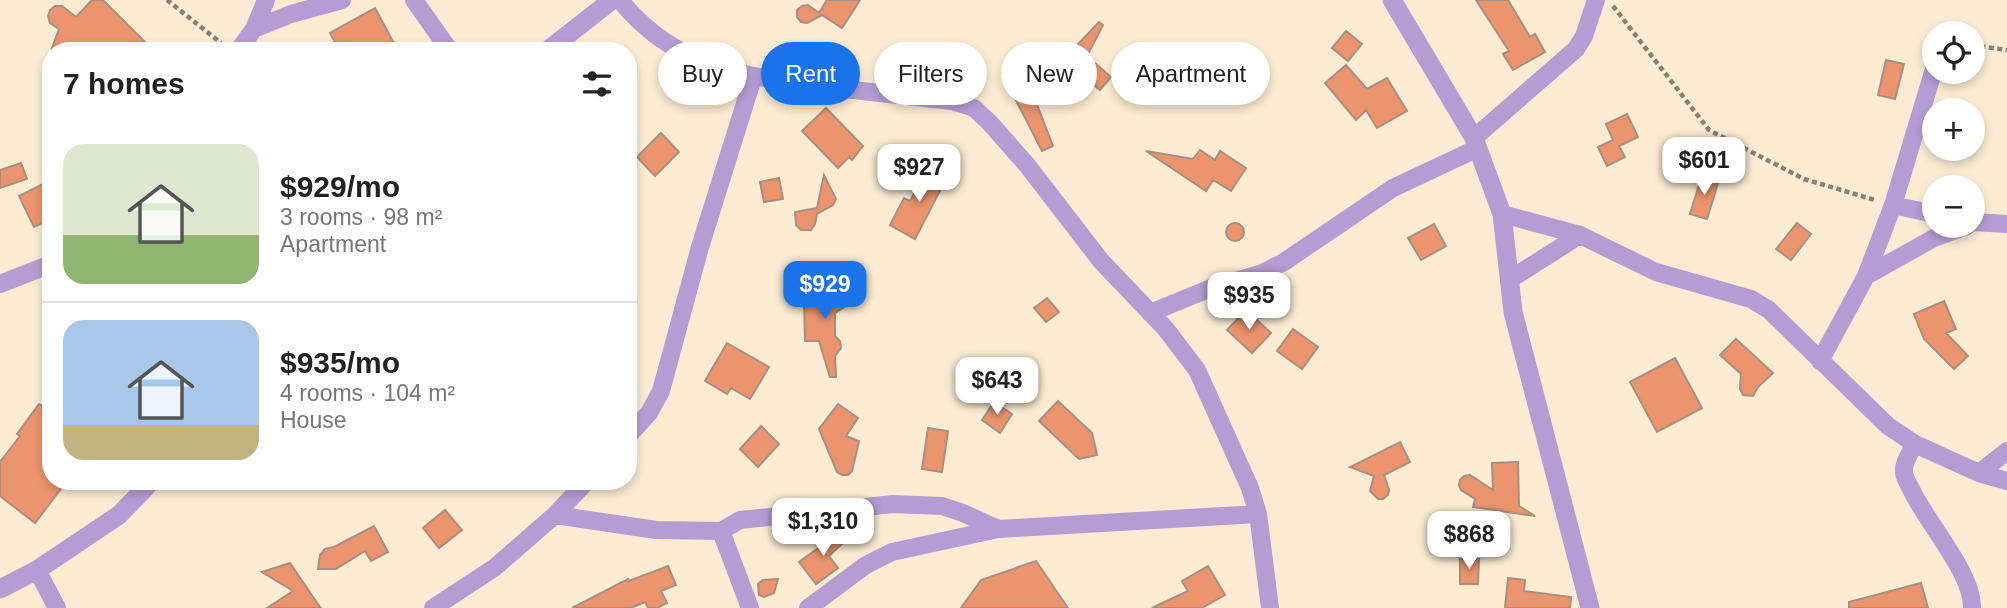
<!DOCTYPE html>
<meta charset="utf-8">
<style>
body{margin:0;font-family:Arial,sans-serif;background:#f6f6f6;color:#222;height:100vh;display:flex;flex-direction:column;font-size:26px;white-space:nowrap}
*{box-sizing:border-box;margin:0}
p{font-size:23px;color:#767676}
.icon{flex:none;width:38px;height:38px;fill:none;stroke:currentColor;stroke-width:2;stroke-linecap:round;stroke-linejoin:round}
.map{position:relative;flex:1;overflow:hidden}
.sheet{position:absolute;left:42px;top:42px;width:595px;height:448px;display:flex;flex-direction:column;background:#fff;border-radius:28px;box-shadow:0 4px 10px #0003}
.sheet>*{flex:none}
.top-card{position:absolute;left:658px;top:42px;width:665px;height:63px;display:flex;gap:14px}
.fabs{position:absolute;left:1922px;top:21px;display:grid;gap:14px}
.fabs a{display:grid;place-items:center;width:63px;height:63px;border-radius:50%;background:#fff;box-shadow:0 4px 10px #0003;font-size:35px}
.price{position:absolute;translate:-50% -60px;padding:0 16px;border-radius:14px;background:#fff;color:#222;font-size:23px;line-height:46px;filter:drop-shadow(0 2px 4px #0008)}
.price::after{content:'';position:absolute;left:50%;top:42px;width:21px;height:16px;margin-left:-10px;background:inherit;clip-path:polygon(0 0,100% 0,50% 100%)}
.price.on{background:#1a73e8;color:#fff}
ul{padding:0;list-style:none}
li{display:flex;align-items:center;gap:21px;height:175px;padding:0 21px}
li+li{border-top:2px solid #e0e0e0}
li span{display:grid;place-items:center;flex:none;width:196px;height:140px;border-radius:21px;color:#555}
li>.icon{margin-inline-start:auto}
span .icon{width:84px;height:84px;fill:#fffc;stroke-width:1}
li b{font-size:30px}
h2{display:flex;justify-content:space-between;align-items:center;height:84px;padding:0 21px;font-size:30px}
.chip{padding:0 24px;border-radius:32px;background:#fff;box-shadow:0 4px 10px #0003;font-size:24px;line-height:63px}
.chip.on{background:#1a73e8;color:#fff}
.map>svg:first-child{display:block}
</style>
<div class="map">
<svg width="2007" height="608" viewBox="0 0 2007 608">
<rect width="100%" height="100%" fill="#faebd2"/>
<!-- building -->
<path fill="#ec946e" stroke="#a98e82" stroke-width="2" d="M92,0H103L154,51H51L59,29L50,23L48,16L50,10L55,6H62L76,17Z
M827,0H860L842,28L822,15L807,23L801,22L797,17V10L802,6L808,5L819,13Z
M1476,0H1508L1530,37L1535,34L1545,52L1513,70L1503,54L1509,51Z
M375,8L398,51H340L330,33Z
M1099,22L1103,25L1087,56L1111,77L1100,90L1063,60Z
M1346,31L1362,44L1348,61L1332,48Z
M1886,60L1904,64L1895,99L1878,95Z
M1021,63L1053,146L1042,151L1002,73Z
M1346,65L1367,89L1387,78L1407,111L1377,128L1366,110L1356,120L1325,83Z
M826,108L863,146L852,160L849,157L838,168L802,131Z
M1627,114L1638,137L1619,146L1625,157L1607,166L1598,147L1613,140L1606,124Z
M661,133L679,152L655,176L637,157Z
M1200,150L1215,160L1220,151L1246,168L1231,191L1213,180L1206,191L1146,151L1193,159Z
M21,163L27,179L0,188V170Z
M929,167L947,177L915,239L890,225L904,198L910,201Z
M824,175L836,199L833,205L817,214L815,224L811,230H801L796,225L795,212L817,208Z
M1702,175L1719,180L1707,219L1690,214Z
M779,178L783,199L764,202L760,182Z
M45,183L51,195V219L34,227L19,196Z
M1226 232a9 9 0 1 1 18 0a9 9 0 1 1-18 0Z
M1797,223L1811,234L1791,260L1776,249Z
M1434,224L1446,246L1421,260L1408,238Z
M846,288L851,291L853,297L851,303L835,313V336L840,341L841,348L835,356L836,377H830L819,341H805L804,302H807V289Z
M1047,298L1059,312L1046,322L1034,308Z
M1944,301L1956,329L1946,333L1968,356L1954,369L1924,339L1914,314Z
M1246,310L1271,333L1252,353L1227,330Z
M1293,329L1318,347L1302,369L1277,351Z
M1736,339L1773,373L1758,387L1753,396L1743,395L1740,389L1741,374L1720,355Z
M727,343L769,367L750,399L731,388L727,394L705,381Z
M1675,358L1702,408L1657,432L1630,382Z
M1058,401L1092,433L1097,455L1079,459L1039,421Z
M994,402L1012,414L1000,433L982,420Z
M39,404L51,411V481H67L35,523L0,496V462L20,436L17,434Z
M838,404L858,418L846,436L859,441L852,471L848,475H842L837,472L819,429Z
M761,426L779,444L758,467L740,449Z
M928,428L948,431L942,472L922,469Z
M1400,442L1410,462L1384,475L1389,490L1388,495L1383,499H1378L1370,491L1374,476L1350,467Z
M1518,462L1519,506L1535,516L1473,507L1475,499L1461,490L1459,485L1460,480L1464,476L1470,475L1493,490L1492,463Z
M445,510L462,530L439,548L423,528Z
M374,526L388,552L371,561L365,551L336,569H318L320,555L325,549L334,547Z
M836,530L844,539L842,544L829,556L838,568L816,584L799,562L821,546L824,549L826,535L831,531Z
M1460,559H1479L1478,584H1460Z
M1036,561L1068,608H961L981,580Z
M290,563L320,607L321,608H267L293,591L262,572Z
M668,566L676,585L661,591L667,603L657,608H648L645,602L631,608H572L628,579L629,581Z
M1208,566L1225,595L1202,608H1152L1188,591L1182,581Z
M1508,578L1525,580L1524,591L1571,597L1570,608H1505Z
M778,579L774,593L764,597L759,595L758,584L763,580Z
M1921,583L1928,608H1849V602Z"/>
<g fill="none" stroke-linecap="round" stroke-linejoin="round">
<!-- path -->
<path stroke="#8a806f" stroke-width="4.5" stroke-dasharray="5 3.5" stroke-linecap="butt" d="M167,0L221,43
M1613,6L1709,130L1804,179L1875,200
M1972,45L2007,50"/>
<!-- minor -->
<path stroke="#b59dd3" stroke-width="18" d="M414,0L450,51
M620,0C676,71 751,77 835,88C874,92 913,97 952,101L974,108L990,123L1027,165L1101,261L1165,328L1197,370L1250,488L1258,514L1270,608
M254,29L291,14L342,0
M238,51L254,29L266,0
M1893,205L1934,214
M1502,214L1580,235L1656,272L1751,299L1769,310L1888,426L1915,444L1979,473L2007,481
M1972,222L2007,224
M1866,276L1934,238L1967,226
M1509,280L1580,235
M0,284L51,264
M1150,313L1211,288L1260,274L1284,262L1393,188L1476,149L1474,138L1576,49L1584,36L1596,0
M1820,361L1866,276L1893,205L1934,69
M628,436L649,413L661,391L700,247L753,78
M1915,444C1911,451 1904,461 1904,469C1903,476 1908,483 1911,489C1926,522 1973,573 1972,608
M1979,473L2007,451
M555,515L656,530L721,531L740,520L893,504L942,506L963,513L998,529L1258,514
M721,531L750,608
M37,570L57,608
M433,608L494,568L555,515L587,481
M808,608L866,565L892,552L998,529"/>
<!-- tertiary -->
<path stroke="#b59dd3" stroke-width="19" d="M1392,0L1474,138L1502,214L1513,312L1590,608
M547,51L612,0
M0,589L37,570L119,515L152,481"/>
</g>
</svg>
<div class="fabs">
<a><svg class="icon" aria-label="locate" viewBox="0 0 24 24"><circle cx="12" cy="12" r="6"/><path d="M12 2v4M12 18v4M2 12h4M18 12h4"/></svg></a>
<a>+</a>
<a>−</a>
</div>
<b class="price" style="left:1704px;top:197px">$601</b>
<b class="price" style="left:919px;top:204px">$927</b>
<b class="price on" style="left:825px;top:321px">$929</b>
<b class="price" style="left:1249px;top:332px">$935</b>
<b class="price" style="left:997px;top:417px">$643</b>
<b class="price" style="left:823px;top:558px">$1,310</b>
<b class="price" style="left:1469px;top:571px">$868</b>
<div class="top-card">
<a class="chip">Buy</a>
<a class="chip on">Rent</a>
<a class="chip">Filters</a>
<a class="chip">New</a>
<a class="chip">Apartment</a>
</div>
<section class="sheet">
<h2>7 homes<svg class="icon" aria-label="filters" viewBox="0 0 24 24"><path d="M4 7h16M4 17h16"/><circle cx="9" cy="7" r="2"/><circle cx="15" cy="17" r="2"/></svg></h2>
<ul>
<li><span style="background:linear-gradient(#dfe7d0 65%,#8fb573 0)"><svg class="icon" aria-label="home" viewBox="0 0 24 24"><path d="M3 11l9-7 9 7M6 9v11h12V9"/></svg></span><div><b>$929/mo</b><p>3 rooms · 98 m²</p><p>Apartment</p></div></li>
<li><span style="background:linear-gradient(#a9c7e8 75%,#c2b280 0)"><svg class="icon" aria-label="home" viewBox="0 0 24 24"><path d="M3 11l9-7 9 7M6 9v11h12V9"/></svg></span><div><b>$935/mo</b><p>4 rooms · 104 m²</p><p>House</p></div></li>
</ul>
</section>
</div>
